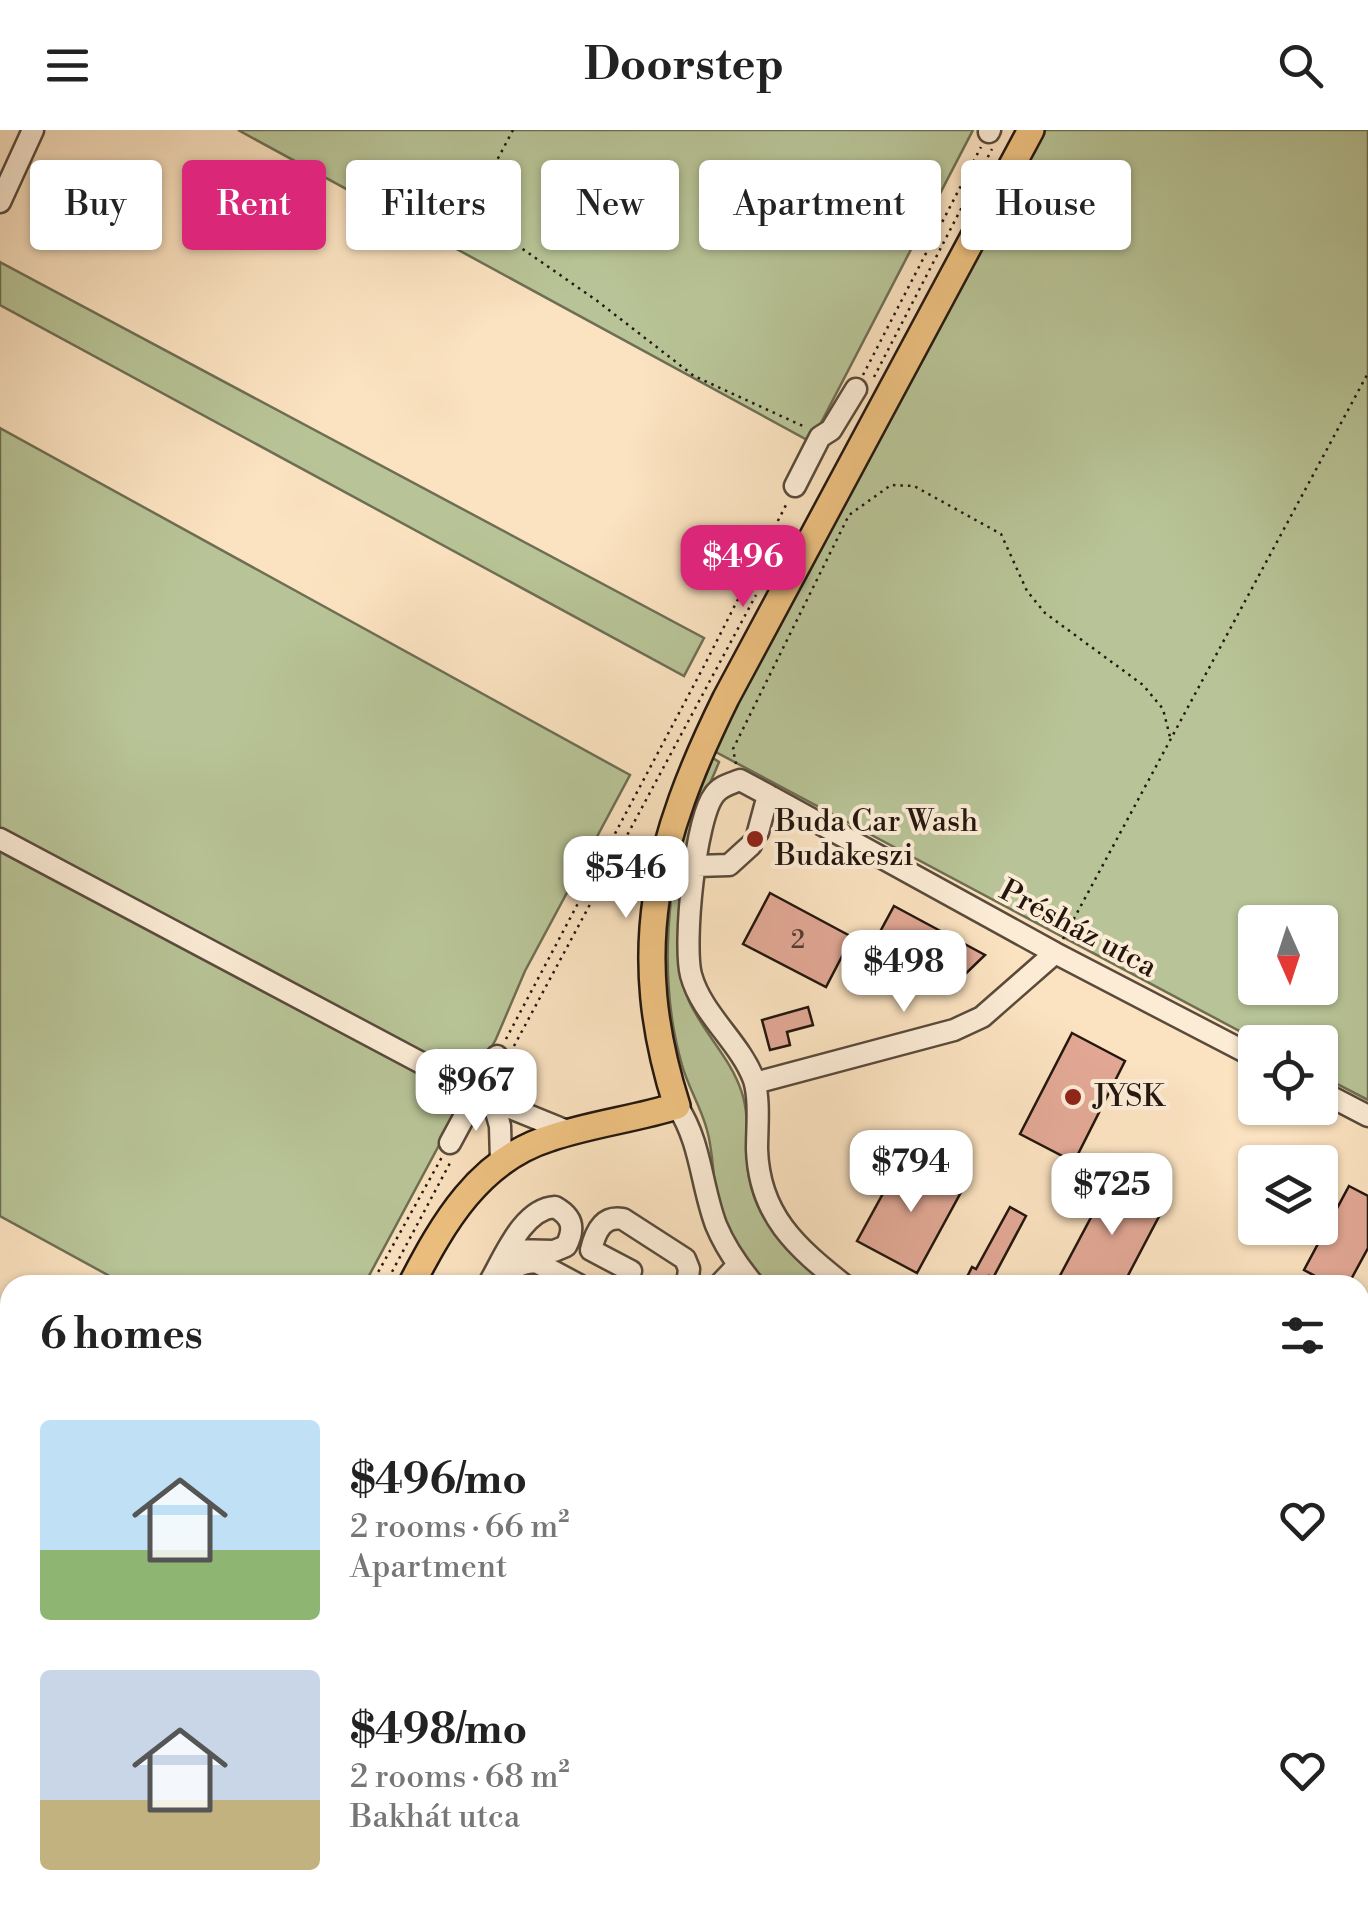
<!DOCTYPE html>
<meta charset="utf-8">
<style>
body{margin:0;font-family:"Libre Bodoni",serif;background:#f2f2f2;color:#222;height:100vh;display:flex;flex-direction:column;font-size:38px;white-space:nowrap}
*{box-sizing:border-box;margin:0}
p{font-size:32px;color:#767676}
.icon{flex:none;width:55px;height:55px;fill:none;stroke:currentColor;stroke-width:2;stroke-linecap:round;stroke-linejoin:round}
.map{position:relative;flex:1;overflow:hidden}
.panel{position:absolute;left:0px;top:1145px;width:1370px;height:642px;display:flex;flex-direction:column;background:#fff;border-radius:30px 30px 0 0;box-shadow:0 2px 8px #0004}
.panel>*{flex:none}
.guide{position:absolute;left:30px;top:30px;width:1310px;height:90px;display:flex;gap:20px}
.needle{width:65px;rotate:177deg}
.tools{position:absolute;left:1238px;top:775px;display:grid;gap:20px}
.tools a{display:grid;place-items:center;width:100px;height:100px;border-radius:10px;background:#fff;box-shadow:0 2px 8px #0004;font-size:50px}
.price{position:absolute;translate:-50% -85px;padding:0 22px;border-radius:20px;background:#fff;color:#222;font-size:32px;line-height:65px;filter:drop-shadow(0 2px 5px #0008)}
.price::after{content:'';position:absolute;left:50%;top:60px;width:30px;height:22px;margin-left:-15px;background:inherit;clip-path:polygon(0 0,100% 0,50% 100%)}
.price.selected{background:#db2777;color:#fff}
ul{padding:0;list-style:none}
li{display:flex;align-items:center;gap:30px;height:250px;padding:0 40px}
li span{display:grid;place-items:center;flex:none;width:280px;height:200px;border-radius:10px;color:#555}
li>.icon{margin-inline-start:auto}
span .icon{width:120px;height:120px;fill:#fffc;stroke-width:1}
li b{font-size:42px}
h2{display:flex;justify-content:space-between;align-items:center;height:120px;padding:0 40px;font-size:42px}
.pill{padding:0 35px;border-radius:10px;background:#fff;box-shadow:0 2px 8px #0004;font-size:35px;line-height:90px}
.pill.selected{background:#db2777;color:#fff}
header{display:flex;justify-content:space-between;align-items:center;height:130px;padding:0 40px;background:#fff;font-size:45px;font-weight:800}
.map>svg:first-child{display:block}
</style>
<header><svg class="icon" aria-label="menu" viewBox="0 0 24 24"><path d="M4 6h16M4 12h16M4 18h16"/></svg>Doorstep<svg class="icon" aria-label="search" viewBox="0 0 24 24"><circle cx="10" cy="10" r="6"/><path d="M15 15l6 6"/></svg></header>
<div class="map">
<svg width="1368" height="1787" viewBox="0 0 1368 1787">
<rect width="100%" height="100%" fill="#fbe2c0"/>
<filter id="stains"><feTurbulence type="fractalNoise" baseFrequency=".002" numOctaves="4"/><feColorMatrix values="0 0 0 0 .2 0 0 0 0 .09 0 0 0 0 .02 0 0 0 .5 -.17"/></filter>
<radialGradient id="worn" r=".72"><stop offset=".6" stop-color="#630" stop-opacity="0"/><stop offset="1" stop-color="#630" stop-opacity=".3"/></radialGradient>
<!-- green -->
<path fill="#b8c497" stroke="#6e6e53" stroke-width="2.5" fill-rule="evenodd" d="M238,0H973L811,312Z
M1044,0H1368V970L1320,945V912H1260L712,620L988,88ZM1255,792H1320V858H1255Z
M0,132L704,508L684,546L0,175Z
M0,298L630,645L525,841L496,909L364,1155H126L0,1086Z
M713,628L719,632C712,650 702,669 696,689C691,706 691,725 688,742C683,784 670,831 689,871C704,904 731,928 742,963C751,991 744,1019 749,1047C757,1096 795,1125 830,1155H763C744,1130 726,1106 719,1075C712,1051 714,1024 707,1000C701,977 688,957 682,935C658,852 668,768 684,685L690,686Z
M1368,1546V1787H1238L1244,1778H1360V1561Z
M230,1778H338L342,1787H242Z
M422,1778H536L531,1787H417Z
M674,1778H1006L1024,1787H669Z"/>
<!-- building -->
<path fill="#e2a895" stroke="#23170f" stroke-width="2.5" d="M770,763L852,807L826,857L743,814Z
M894,776L985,825L953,856L936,861L868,824Z
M808,877L813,895L787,902L790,915L770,920L762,890Z
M1072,903L1125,931L1074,1032L1020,1004Z
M927,1033L966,1053L917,1143L857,1111L897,1038L918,1049Z
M1112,1048L1165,1075L1123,1155H1055Z
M1349,1056L1368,1066V1118L1348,1155H1332L1304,1140Z
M1255,1063V1098H1286L1278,1112L1240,1091Z
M1010,1077L1026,1086L993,1148L989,1146L984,1155H963L972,1137L976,1139Z"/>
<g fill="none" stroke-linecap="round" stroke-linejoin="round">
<defs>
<path id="minor" d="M989,2L990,0
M0,72L33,0
M795,356L820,307L831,300L856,259
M758,702L768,665
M0,709L493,971L572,1003
M696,736L729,735L751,715
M755,953L954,900L982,887L1055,823
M1320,961L1368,986
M493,971L500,996L501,1031
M677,976C701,1012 701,1055 716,1095C725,1117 739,1137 754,1155
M450,1013L497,926
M631,1141L591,1120C595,1103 602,1085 623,1089L685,1129L689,1139L687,1155
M504,1154C508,1138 520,1133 536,1132L579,1155
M488,1155C504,1128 522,1079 555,1077C573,1087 575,1099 566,1116L554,1121L510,1120
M719,1155L738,1135
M844,1155C796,1117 759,1085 757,1019C757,998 760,970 754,950C740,912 702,885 691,845C683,814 695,690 714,665C720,656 730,654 740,650L768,665L1055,823L1255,927
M1360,1443L1368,1448
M1360,1530L1368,1515
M149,1778L165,1787
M203,1778L218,1787
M1027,1778L1045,1787
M351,1787V1778
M680,1787L685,1778
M1222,1787L1227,1778"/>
<path id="major" d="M411,1155C443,1093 479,1030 550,1008C591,994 635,989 677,976C627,820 656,710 726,568L1031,0
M72,1787L78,1778"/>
</defs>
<!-- minor casing -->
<use href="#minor" stroke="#594a3b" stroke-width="25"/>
<!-- major casing -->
<use href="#major" stroke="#23170f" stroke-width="30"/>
<!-- path -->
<path stroke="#23170f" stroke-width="2.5" stroke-dasharray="2.5 5" stroke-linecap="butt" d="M513,0L495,34L493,74L504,106L596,170L694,246L805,297
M863,245L981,17
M874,247L992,19
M736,634L733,619L849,385L891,355L914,356L1001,404L1027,461L1045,483L1143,555L1163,579L1171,611
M1063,809L1368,243
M506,909L704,536L788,371
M514,916L756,465
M371,1155L442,1027
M385,1155L450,1033
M0,1381L10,1387
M0,1398L10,1404
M381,1787L384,1778"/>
<!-- minor -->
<use href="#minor" stroke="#fcecd6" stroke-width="20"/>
<!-- major -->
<use href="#major" stroke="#eec180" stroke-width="25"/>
</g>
<!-- markers -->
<g fill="#8f2418" stroke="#fcecd6" stroke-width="4">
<circle cx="755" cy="709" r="10"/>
<circle cx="1073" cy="967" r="10"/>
</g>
<g text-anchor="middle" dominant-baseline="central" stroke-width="8" stroke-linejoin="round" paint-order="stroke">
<!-- number labels -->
<g font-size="25" fill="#533b30">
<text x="798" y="810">2</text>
</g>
<!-- poi labels -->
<g font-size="30" fill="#23170f" stroke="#fcecd6" text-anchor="start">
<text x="775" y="692">Buda Car Wash<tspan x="775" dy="34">Budakeszi</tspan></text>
<text x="1093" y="967">JYSK</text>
</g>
<!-- street labels -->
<g font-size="30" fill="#23170f" stroke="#fcecd6">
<text transform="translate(1078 799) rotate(28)">Présház utca</text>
</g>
</g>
<rect width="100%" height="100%" filter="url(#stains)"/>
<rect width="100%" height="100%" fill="url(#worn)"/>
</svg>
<div class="tools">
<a><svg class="needle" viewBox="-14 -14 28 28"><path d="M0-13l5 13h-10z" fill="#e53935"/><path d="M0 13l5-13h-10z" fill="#767676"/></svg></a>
<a><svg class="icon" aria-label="locate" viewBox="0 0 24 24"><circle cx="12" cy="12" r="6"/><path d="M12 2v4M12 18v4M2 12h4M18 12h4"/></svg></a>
<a><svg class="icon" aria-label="layers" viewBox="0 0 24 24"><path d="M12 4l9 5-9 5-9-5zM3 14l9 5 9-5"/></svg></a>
</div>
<b class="price selected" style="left:743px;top:480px">$496</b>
<b class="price" style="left:626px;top:791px">$546</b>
<b class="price" style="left:904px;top:885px">$498</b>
<b class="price" style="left:476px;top:1004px">$967</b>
<b class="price" style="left:911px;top:1085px">$794</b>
<b class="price" style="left:1112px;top:1108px">$725</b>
<div class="guide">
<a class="pill">Buy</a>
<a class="pill selected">Rent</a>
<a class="pill">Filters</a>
<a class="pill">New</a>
<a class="pill">Apartment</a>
<a class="pill">House</a>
</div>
<section class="panel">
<h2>6 homes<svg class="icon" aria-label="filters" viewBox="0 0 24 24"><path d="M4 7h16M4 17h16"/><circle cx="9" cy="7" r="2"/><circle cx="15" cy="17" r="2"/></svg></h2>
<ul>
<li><span style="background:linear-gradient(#bfe0f5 65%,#8fb573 0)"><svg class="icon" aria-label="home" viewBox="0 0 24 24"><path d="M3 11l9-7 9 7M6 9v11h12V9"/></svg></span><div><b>$496/mo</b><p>2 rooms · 66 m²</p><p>Apartment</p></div><svg class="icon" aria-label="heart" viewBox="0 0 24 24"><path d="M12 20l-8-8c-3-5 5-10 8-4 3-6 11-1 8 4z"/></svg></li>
<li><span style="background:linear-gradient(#c9d6e8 65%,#c2b280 0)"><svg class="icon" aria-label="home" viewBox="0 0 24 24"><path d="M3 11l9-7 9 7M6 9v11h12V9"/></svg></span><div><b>$498/mo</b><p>2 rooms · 68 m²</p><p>Bakhát utca</p></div><svg class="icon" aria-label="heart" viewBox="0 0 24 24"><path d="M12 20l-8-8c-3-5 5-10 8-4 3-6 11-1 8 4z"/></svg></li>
</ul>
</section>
</div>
